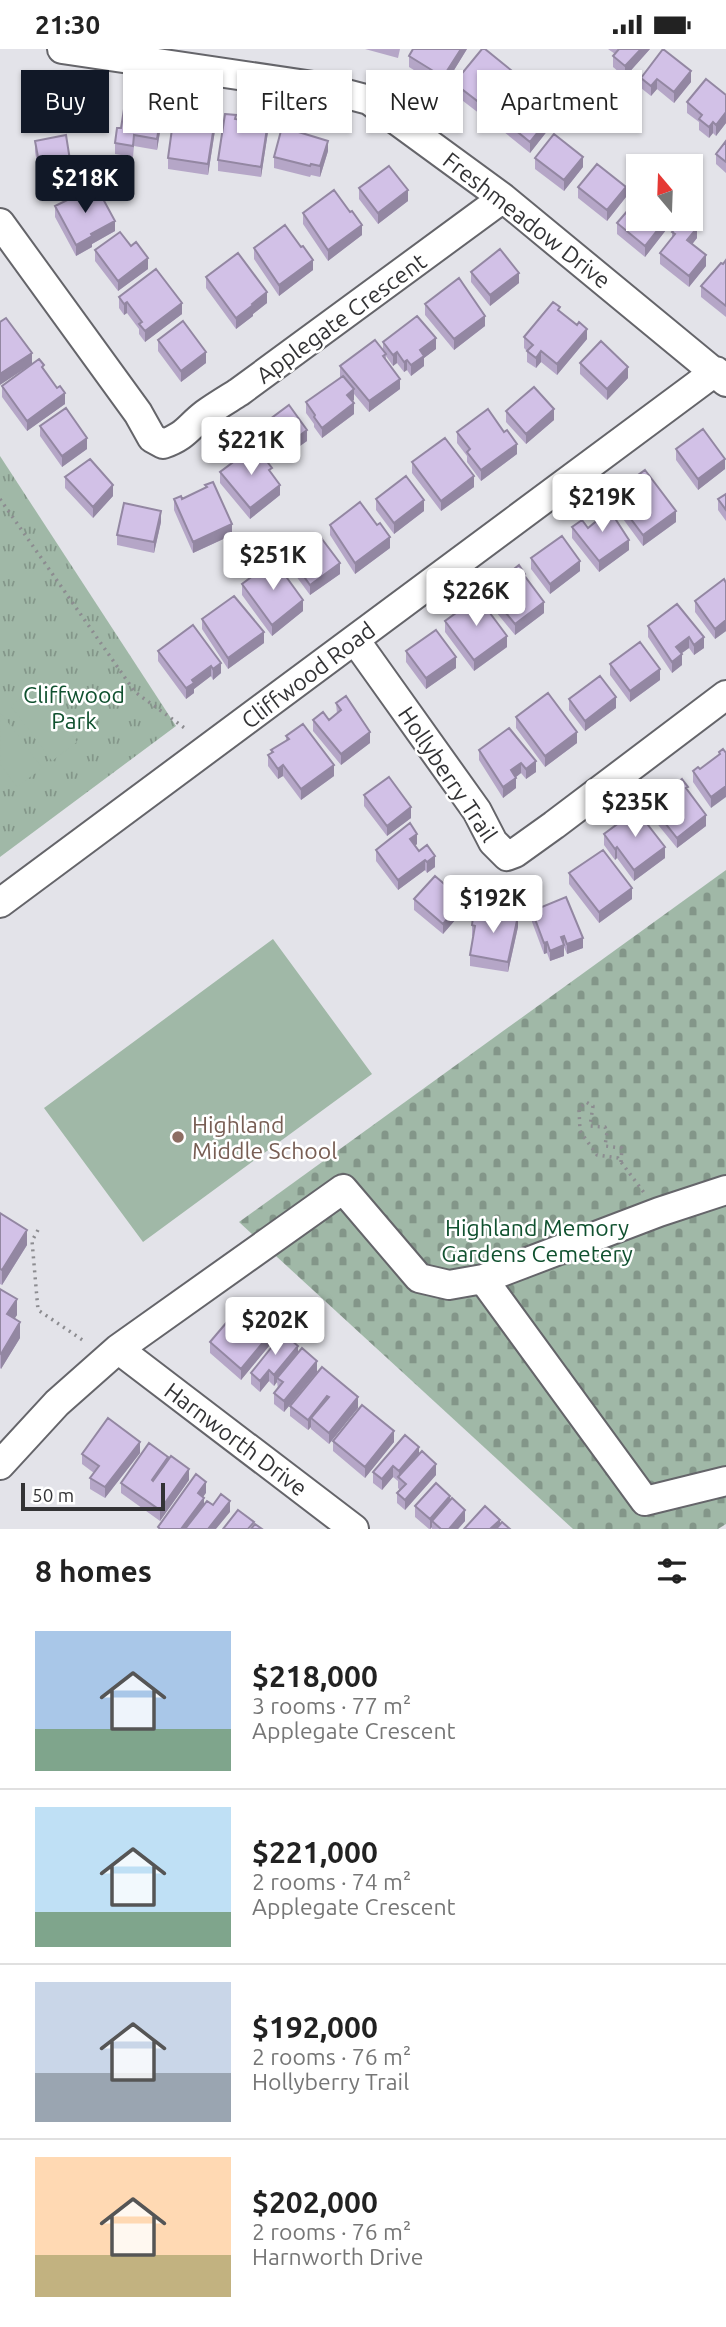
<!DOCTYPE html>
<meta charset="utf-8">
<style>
body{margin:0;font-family:Ubuntu,sans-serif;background:#f6f6f6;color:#222;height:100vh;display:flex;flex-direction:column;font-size:26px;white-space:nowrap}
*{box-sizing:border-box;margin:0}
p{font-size:23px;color:#767676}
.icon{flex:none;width:38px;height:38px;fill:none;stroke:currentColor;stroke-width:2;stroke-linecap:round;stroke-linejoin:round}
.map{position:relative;height:1480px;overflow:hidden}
.panel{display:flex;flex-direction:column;background:#fff;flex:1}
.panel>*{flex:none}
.hud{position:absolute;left:21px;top:21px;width:684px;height:63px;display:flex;gap:14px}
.needle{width:46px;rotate:341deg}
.fabs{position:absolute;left:626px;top:105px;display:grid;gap:14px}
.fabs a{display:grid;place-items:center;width:77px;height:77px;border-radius:0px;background:#fff;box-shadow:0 2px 5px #0004;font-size:35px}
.scale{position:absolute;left:21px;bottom:18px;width:144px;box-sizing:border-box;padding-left:7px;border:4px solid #333335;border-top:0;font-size:19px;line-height:24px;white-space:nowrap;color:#333335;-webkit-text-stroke:5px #fff;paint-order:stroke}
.price{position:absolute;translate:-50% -60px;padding:0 16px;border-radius:7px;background:#fff;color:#222;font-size:23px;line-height:46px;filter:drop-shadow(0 2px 4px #0008)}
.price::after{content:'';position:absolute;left:50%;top:42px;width:21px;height:16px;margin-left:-10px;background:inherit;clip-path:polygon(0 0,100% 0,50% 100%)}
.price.current{background:#111827;color:#fff}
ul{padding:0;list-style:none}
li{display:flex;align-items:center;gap:21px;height:175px;padding:0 35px}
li+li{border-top:2px solid #e0e0e0}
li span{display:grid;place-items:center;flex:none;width:196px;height:140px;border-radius:0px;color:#555}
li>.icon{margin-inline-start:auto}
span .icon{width:84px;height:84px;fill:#fffc;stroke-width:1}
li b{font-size:30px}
h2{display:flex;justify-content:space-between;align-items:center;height:84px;padding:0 35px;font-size:30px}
.tag{padding:0 24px;border-radius:0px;background:#fff;box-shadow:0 2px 5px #0004;font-size:24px;line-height:63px}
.tag.current{background:#111827;color:#fff}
.status{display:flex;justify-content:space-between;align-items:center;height:49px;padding:0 35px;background:#fff;direction:ltr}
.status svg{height:19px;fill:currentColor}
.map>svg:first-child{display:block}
</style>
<div class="status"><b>21:30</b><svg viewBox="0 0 49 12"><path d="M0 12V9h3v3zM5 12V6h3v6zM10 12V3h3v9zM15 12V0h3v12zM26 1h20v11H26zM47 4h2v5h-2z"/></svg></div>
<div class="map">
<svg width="726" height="1480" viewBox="0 0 726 1480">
<defs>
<pattern id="cemetery-stones" width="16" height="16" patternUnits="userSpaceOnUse" patternTransform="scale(1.75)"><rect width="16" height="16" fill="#a0b8a7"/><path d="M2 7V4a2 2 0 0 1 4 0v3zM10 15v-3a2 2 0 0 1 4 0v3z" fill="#839689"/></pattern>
<pattern id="park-tufts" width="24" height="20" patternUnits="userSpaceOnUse" patternTransform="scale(1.75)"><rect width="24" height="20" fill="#a0b8a7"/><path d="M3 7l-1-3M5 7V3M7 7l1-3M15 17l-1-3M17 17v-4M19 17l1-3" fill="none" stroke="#839689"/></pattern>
</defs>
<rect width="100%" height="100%" fill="#e3e3e9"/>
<!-- cemetery -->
<path fill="url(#cemetery-stones)" d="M726,821V1475L718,1480H573L239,1173Z"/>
<!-- park -->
<path fill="url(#park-tufts)" d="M0,407L176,677L0,808Z"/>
<!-- garden -->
<path fill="#a0b8a7" d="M36,638L77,693L52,712L11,657Z
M1,664L42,719L17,738L0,715Z
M273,890L372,1025L143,1193L44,1059Z"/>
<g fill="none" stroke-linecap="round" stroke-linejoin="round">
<defs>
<path id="minor" d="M62,0L320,38L369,51L503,149L726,333
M0,174L138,364L152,389L163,395C186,387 188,378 205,365C216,357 228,350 239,343L503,149
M355,591L477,762L493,793L507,807L515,804L554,776L726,646
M0,854L716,322
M483,1230L645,1452L726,1432
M118,1300L354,1480
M0,1416L57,1354L118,1300L343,1140L419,1229L449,1236L483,1230L659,1163L726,1141"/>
</defs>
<!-- minor casing -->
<use href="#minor" stroke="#65656a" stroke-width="32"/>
<!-- path -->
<path stroke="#8c8c90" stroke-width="3.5" stroke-dasharray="2 5" stroke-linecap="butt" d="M0,450L135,643L186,680
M621,1113L622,1099L605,1097L607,1083L605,1078L590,1077L593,1057L586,1053L579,1060L580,1082L597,1106L618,1109L645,1145
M38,1181L32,1192L38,1261L84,1292"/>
<!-- minor -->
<use href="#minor" stroke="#fff" stroke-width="28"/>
</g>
<!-- wall -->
<path fill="#b5a6c7" d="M365,0H400L398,9Z
M413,0H467L443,39L409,18V7Z
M608,0H650L625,28L613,18V7L615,5Z
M641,29L691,33L674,54L657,40L651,47L641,39Z
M454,34L517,36L489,72L454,45Z
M70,46L65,84L31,79V68Z
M726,46V74L716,87L713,84L709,89L699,81V73L687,64V53Z
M181,63L216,75L208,126L168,120V109Z
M498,67H559L530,104L498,78Z
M236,70L268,83L261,128L218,122V111Z
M162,71L157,101L134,97L133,108L115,105V94Z
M726,89V124L716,115V105L726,92Z
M35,92L72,124V134L42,140L35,103Z
M328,102L320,128L311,126L310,128L274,119V108Z
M535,109L583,118L564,142L535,120Z
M578,138L626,148L607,172L578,149Z
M359,139L408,152L378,175L359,150Z
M55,157L115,182L92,195V198L76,207L55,168Z
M303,164L362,186L328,212L303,175Z
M617,174L666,181L645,208L617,185Z
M672,183L697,189L692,195L706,217L689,238L660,215V204L672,189Z
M254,199L313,221L279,247L254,210Z
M95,201L148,220L118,242L95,212Z
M726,211V268L701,248V237Z
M471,223L519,234L490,257L471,233Z
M206,228L267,254L253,265V267L236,280L206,239Z
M119,248L182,265L145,293L139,285V280L127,264L124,266L119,259Z
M425,255L485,277L454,301L425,266Z
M560,262L587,290L557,326L541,313L536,319L527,313V302L524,299V288Z
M158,291L206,314L181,333L158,302Z
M383,293L436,300L424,309V317L411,327L407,321L404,323L397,314L393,317L386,307V311L400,340L369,363L354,345V351L352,353L354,365L322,389L314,378V375L306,364V353L340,329V317L383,302Z
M32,314L44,321L65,355L27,382L2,348V337Z
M580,314L628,329L607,351L580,325Z
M506,362L554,371L526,395L506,373Z
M40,377L87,400L62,418L40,387Z
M258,379L307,392L276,414L258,389Z
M457,383L517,405L481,432L467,413V407L457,394Z
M676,400L725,420L698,441L676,411Z
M412,413L474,438L441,462L412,424Z
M220,423L272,424L280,446L250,470L220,434Z
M65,428L113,447L93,469L65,439Z
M205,436L232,486L193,504L174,461V450H182L205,439Z
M612,445L676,473L643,497L612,455Z
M726,445V472L718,461V450Z
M376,450L424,462L394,485L376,461Z
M595,461L629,501L599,523L572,489V478L588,479L595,473Z
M161,473L154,504L117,496V486Z
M330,476L390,499L355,525L330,486Z
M531,509L580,522L550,545L531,520Z
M293,512L340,525L310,546L293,523Z
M509,524L525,528L544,564L515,586L487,552V541L503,542L510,536L509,535Z
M726,534V582L715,590L695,563V552Z
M242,535L303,562L272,587L242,546Z
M677,555L704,599L694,606L689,599L681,605L682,616L672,624L648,588V577Z
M202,570L264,594L228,620L202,580Z
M445,572L507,598L474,622L445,583Z
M193,576L221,624L213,631L211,627L194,640V644L186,650L158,612V602Z
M406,602L456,619L426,640L406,613Z
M610,615L660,631L630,653L610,626Z
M569,650L616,659L585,682L569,661Z
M336,654L370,694L341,716L313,682V671H329L337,665Z
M516,668L577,694L545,718L516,679Z
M509,679L536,723L526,730L521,724L516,728V739L503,749L479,711V701Z
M286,687L334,727L301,751L283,727L278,730L268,717V706L271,704V701L286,692Z
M723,700L711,759L693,733V722L700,720L719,707V703Z
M672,738L688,742L706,777L677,799L650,766V755H666L670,752V750L672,748Z
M364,746L411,769L387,787L364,757Z
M651,779L665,809L634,832L617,809L615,811L604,796V785Z
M417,795L415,797L419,802L435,818L427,824L425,821L398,841L376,812V801Z
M569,824L632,850L599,874L569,835Z
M414,850L463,862L443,885L414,861Z
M532,862L583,899L567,905L564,898V907L550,912L547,904L544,905L532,873Z
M472,876L518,878L508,923L470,917V906L473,887H472Z
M0,1164L27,1196L2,1236L0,1235Z
M0,1240L17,1266L14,1270L20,1289L1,1320L0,1319Z
M210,1293L269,1297L241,1331L210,1304Z
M298,1303L317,1323L284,1363L274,1355V1344L278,1340L277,1333L274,1337L269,1332L260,1343L251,1335V1324Z
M322,1318L358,1359L329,1395L311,1380V1378L308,1381L290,1367V1357Z
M333,1392L394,1393L365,1429L333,1402Z
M140,1404L105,1449L90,1440V1429L94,1424L82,1415V1405Z
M419,1404L436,1426L405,1461L397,1454V1444L400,1441L398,1439V1432L393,1428L382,1441L373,1434V1423Z
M189,1431L160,1472L121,1444V1434Z
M450,1451L465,1472L458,1480H432V1478L431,1480H429L415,1468V1457Z"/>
<!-- shaded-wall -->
<path fill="#9387a2" d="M461,0H467L443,39V28Z
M641,0H650L625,28V17Z
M691,22V33L674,54V43Z
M517,26V36L489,72V61Z
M657,30V40L651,47V37Z
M70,36V46L65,84V73Z
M559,57V67L530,104V93Z
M162,60V71L157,101V90Z
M726,63V74L716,87V76Z
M216,64V75L208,126V115Z
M268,73V83L261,128V118Z
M713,73V84L709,89V78Z
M328,92V102L320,128V117Z
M583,108V118L564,142V131Z
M626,138V148L607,172V161Z
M408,141V152L378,175V164Z
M666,170V181L645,208V197Z
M115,172V182L92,195V198L76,207V196L91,185Z
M362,176V186L328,212V201Z
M697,179V189L687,202V191Z
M706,206V217L689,238V227Z
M148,209V220L118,242V232Z
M313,211V221L279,247V236Z
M519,224V234L490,257V246Z
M267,243V254L253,265V267L236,280V269L252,255Z
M127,253V264L124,266V255Z
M182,254V265L145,293V282Z
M485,267V277L454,301V290Z
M587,280V290L557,326V315Z
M436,289V300L424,309V317L411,327V316L420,301Z
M541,302V313L536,319V309Z
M206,303V314L181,333V322Z
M397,303V314L393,317V306Z
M32,304V315L0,336V325Z
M407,311V321L404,323V313Z
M628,318V329L607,351V340Z
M400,330V340L369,363V352Z
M354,340V351L347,356V346Z
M65,344V355L27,382V372Z
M354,354V365L322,389V379Z
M554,360V371L526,395V385Z
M307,381V392L276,414V404Z
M87,389V400L62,418V407Z
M517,395V405L481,432V421Z
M725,410V420L698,441V430Z
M474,427V438L441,462V452Z
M113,436V447L93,469V458Z
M280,436V446L250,470V459Z
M424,451V462L394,485V474Z
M161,462V473L154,504V493Z
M676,462V473L643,497V486Z
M232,475V486L193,504V493Z
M390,488V499L355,525V514Z
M629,491V501L599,523V512Z
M580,512V522L550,545V535Z
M340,514V525L310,546V536Z
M303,551V562L272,587V576Z
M544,553V564L515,586V575Z
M726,571V582L715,590V580Z
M264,583V594L228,620V609Z
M507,587V598L474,622V611Z
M689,588V599L676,608V598Z
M704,588V599L694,606V596Z
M682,605V616L672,624V613Z
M456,608V619L426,640V629Z
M221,614V624L213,631V620Z
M211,617V627L194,640V644L186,650V639L192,631Z
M660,620V631L630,653V642Z
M616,648V659L585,682V672Z
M370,683V694L341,716V705Z
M577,683V694L545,718V707Z
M536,712V723L526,730V720Z
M521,714V724L511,732V721Z
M283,716V727L278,730V720Z
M334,716V727L301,751V740Z
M516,729V739L503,749V738Z
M726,737V748L711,759V748Z
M411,758V769L387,787V777Z
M706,766V777L677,799V789Z
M417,785V795L410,801V790Z
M617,798V809L615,811V800Z
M665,798V809L634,832V821Z
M435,807V818L427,824V813Z
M425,811V821L398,841V831Z
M632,839V850L599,874V863Z
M463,851V862L443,885V875Z
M518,867V878L508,923V913Z
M564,887V907L550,912V902L561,888Z
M583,889V899L567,905V895Z
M547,893V904L544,905V894Z
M27,1181V1196L2,1236V1221Z
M17,1250V1266L7,1281V1265Z
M20,1273V1289L1,1320V1305Z
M269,1286V1297L241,1331V1320Z
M298,1297V1308L277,1329V1333L274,1337V1326Z
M317,1312V1323L284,1363V1352Z
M269,1321V1332L260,1343V1332Z
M327,1347V1358L311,1369V1378L308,1381V1371Z
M358,1348V1359L329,1395V1384Z
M394,1382V1393L365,1429V1418Z
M140,1393V1404L105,1449V1438Z
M419,1398V1408L399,1429V1422Z
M168,1408V1419L152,1442V1431Z
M436,1415V1426L405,1461V1451Z
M393,1417V1428L382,1441V1430Z
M189,1420V1431L160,1472V1461Z
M206,1433V1444L198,1455V1444Z
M450,1447V1457L432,1472V1478L430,1480V1470Z
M204,1449V1459L189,1480H181Z
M230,1452V1463L216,1480H208Z
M465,1461V1472L458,1480H449Z
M500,1471V1480H490Z"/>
<!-- building -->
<path fill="#d2c1e7" stroke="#9387a2" stroke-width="2" d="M413,0H461L443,28L409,7Z
M482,0H485L517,26L489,61L454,34Z
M619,0H641L625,17L613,7Z
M663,0L691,22L674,43L657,30L651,37L641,29Z
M706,30L726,46V63L716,76L713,73L709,78L699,70L702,66L687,53Z
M36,31L70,36L65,73L31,68Z
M527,31L559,57L530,93L498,67Z
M125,54L162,60L157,90L134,86L133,97L115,94L117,79H121Z
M175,58L181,59L180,63L195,65L196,61L216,64L208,115L168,109Z
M225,65L236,66L235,70L260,74L261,71L268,73L261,118L218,111Z
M282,78L328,92L320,117L311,115L310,117L274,108Z
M554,85L583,108L564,131L535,109Z
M66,86L72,124L42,129L35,92Z
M726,92V113L716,105Z
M597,115L626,138L607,161L578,138Z
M389,117L408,141L378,164L359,139Z
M96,137L115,172L91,185L92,187L76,196L55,157Z
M334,141L350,163L352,162L362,176L328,201L303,164Z
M635,153L639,157V170H666L645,197L617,174Z
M683,170H686L697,179L687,191L706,206L689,227L660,204L675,185L672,183Z
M285,176L301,198L303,197L313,211L279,236L254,199Z
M120,183L131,197L136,193L148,209L118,232L95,201Z
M500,200L519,224L490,246L471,223Z
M238,204L267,243L252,255L253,256L236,269L206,228Z
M726,211V257L701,237L721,214L723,215Z
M156,220L182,254L145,282L139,275L142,273L127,253L124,255L119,248Z
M459,229L485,267L454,290L425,255Z
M553,253L560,258L558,261L577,276L579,273L587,280L557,315L541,302L536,309L527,302L533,296L524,288Z
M417,267L436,289L420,301L424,307L411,316L407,311L404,313L397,303L393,306L383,293Z
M6,269L32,304L0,325V273Z
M183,272L206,303L181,322L158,291Z
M375,291L386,305L383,307L400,330L369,352L340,317Z
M601,292L628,318L607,340L580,314Z
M39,310L44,316L42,318L57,339L60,337L65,344L27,372L2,337Z
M343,327L354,340L347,346L354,354L322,379L314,368L315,366L306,353Z
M534,338L554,360L526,385L506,362Z
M289,356L307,381L276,404L258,379Z
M66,359L87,389L62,407L40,377Z
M488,360L504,383L507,381L517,395L481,421L467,403L470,400L457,383Z
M703,380L725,410L698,430L676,400Z
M445,389L474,427L441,452L412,413Z
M255,397L272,419L269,421L280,436L250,459L220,423Z
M90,410L113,436L93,458L65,428Z
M645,421L676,462L643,486L612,445Z
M406,427L424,451L394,474L376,450Z
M213,433L232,475L193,493L174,450L181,447L182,450L207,438L205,436Z
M726,445V461L718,450Z
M360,453L377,476L380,474L390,488L355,514L330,476Z
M124,454L161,462L154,493L117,486Z
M605,454L629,491L599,512L572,478L582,471L588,479L600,469L595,461Z
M562,487L580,512L550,535L531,509Z
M322,490L340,514L310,536L293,512Z
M274,511L303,551L272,576L242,535Z
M519,516L525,525L524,526L544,553L515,575L487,541L497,534L503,542L515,533L509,524Z
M724,530L726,534V571L715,580L695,552Z
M234,547L264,583L228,609L202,570Z
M478,548L507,587L474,611L445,572Z
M677,555L704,588L694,596L689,588L676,598L682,605L672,613L648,577Z
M193,576L221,614L213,620L211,617L192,631L194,634L186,639L158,602Z
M436,581L456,608L426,629L406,602Z
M640,593L660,620L630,642L610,615Z
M600,627L616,648L585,672L569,650Z
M548,644L577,683L545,707L516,668Z
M346,647L370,683L341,705L313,671L323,663L329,671L341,661L336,654Z
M303,675L334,716L301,740L283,716L278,720L268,706L273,703L271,701L289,690L286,687Z
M509,679L536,712L526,720L521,714L511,721L516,729L503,738L479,701Z
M723,700L726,704V737L711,748L693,722L698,718L700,720L720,705L719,703Z
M389,728L411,758L387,777L364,746Z
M682,730L688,738L686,739L706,766L677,789L650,755L660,747L666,755L671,751L670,750L677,744L672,738Z
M639,759L651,774L648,776L665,798L634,821L617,798L615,800L604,785Z
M410,774L417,785L410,790L419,802L427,796L435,807L427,813L425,811L398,831L376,801Z
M603,801L632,839L599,863L569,824Z
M435,827L463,851L443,875L414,850Z
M566,848L583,889L567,895L564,887L561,888L564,896L550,902L547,893L544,894L532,862Z
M474,860L518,867L508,913L470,906L475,877L472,876Z
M0,1164L27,1181L2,1221L0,1220Z
M0,1240L17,1250L7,1265L20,1273L1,1305L0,1304Z
M238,1260L269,1286L241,1320L210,1293Z
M283,1284L298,1297L274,1326L269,1321L260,1332L251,1324Z
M302,1299L317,1312L284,1352L274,1344L283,1333L277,1329Z
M322,1318L358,1348L329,1384L311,1369L329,1348L327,1347L308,1371L290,1357Z
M362,1356L394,1382L365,1418L333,1392Z
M108,1369L140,1393L105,1438L90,1429L99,1417L82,1405Z
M405,1386L419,1398L399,1422L393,1417L382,1430L373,1423Z
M149,1394L168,1408L152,1431L153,1432L171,1407L189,1420L160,1461L121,1434Z
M422,1402L436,1415L405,1451L397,1444L406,1435L398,1428Z
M196,1425L206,1433L198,1444L204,1449L181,1480H160L158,1478Z
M436,1434L450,1447L430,1470L415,1457Z
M221,1445L230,1452L208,1480H185L207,1452L213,1456Z
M452,1449L465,1461L449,1480H441L432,1472Z
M485,1457L500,1471L490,1480H464Z
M238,1461L254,1473L248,1480H223Z
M502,1473L510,1480H496Z
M255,1475L262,1480H251Z"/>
<!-- markers -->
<circle fill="#8d6e63" stroke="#fff" stroke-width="2.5" cx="178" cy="1088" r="7"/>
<g text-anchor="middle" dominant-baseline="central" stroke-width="5" stroke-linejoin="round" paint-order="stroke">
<!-- street labels -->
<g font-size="23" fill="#333335" stroke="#fff">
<text transform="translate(527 171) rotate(38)">Freshmeadow Drive</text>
<text transform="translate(341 269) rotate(-36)">Applegate Crescent</text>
<text transform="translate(308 626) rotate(-37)">Cliffwood Road</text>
<text transform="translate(448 725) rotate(56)">Hollyberry Trail</text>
<text transform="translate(236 1390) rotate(37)">Harnworth Drive</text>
</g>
<!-- park labels -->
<g font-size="23" fill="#10512f" stroke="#fff">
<text x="74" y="645">Cliffwood<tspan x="74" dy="26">Park</tspan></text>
<text x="537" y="1178">Highland Memory<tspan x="537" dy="26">Gardens Cemetery</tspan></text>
</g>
<!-- education labels -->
<g font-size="23" fill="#785e54" stroke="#fff" text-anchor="start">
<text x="192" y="1075">Highland<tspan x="192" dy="26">Middle School</tspan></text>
</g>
</g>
</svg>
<div class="fabs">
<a><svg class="needle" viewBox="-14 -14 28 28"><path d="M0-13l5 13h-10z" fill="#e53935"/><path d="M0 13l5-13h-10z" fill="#767676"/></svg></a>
</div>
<div class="scale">50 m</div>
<b class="price current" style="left:85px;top:166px">$218K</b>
<b class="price" style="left:251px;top:428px">$221K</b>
<b class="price" style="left:602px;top:485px">$219K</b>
<b class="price" style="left:273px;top:543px">$251K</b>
<b class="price" style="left:476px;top:579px">$226K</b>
<b class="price" style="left:635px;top:790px">$235K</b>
<b class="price" style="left:493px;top:886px">$192K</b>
<b class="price" style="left:275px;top:1308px">$202K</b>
<div class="hud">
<a class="tag current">Buy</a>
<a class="tag">Rent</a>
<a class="tag">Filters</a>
<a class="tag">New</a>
<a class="tag">Apartment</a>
</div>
</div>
<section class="panel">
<h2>8 homes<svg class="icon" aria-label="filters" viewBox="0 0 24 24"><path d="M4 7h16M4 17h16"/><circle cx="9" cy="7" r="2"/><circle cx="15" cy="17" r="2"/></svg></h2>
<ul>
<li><span style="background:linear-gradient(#a9c7e8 70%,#7fa58c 0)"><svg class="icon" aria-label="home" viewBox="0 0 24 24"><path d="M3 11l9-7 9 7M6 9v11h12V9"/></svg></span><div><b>$218,000</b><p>3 rooms · 77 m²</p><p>Applegate Crescent</p></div></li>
<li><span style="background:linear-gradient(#bfe0f5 75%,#7fa58c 0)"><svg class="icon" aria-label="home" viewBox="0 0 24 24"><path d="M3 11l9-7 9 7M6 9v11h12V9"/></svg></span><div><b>$221,000</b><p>2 rooms · 74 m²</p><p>Applegate Crescent</p></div></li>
<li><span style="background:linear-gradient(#c9d6e8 65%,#9aa5b1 0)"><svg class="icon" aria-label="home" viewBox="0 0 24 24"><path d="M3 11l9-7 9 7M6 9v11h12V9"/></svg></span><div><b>$192,000</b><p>2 rooms · 76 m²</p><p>Hollyberry Trail</p></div></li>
<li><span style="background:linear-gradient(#ffd9b3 70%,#c2b280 0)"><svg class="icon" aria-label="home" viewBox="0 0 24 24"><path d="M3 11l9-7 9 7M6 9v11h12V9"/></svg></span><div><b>$202,000</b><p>2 rooms · 76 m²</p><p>Harnworth Drive</p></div></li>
</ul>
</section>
